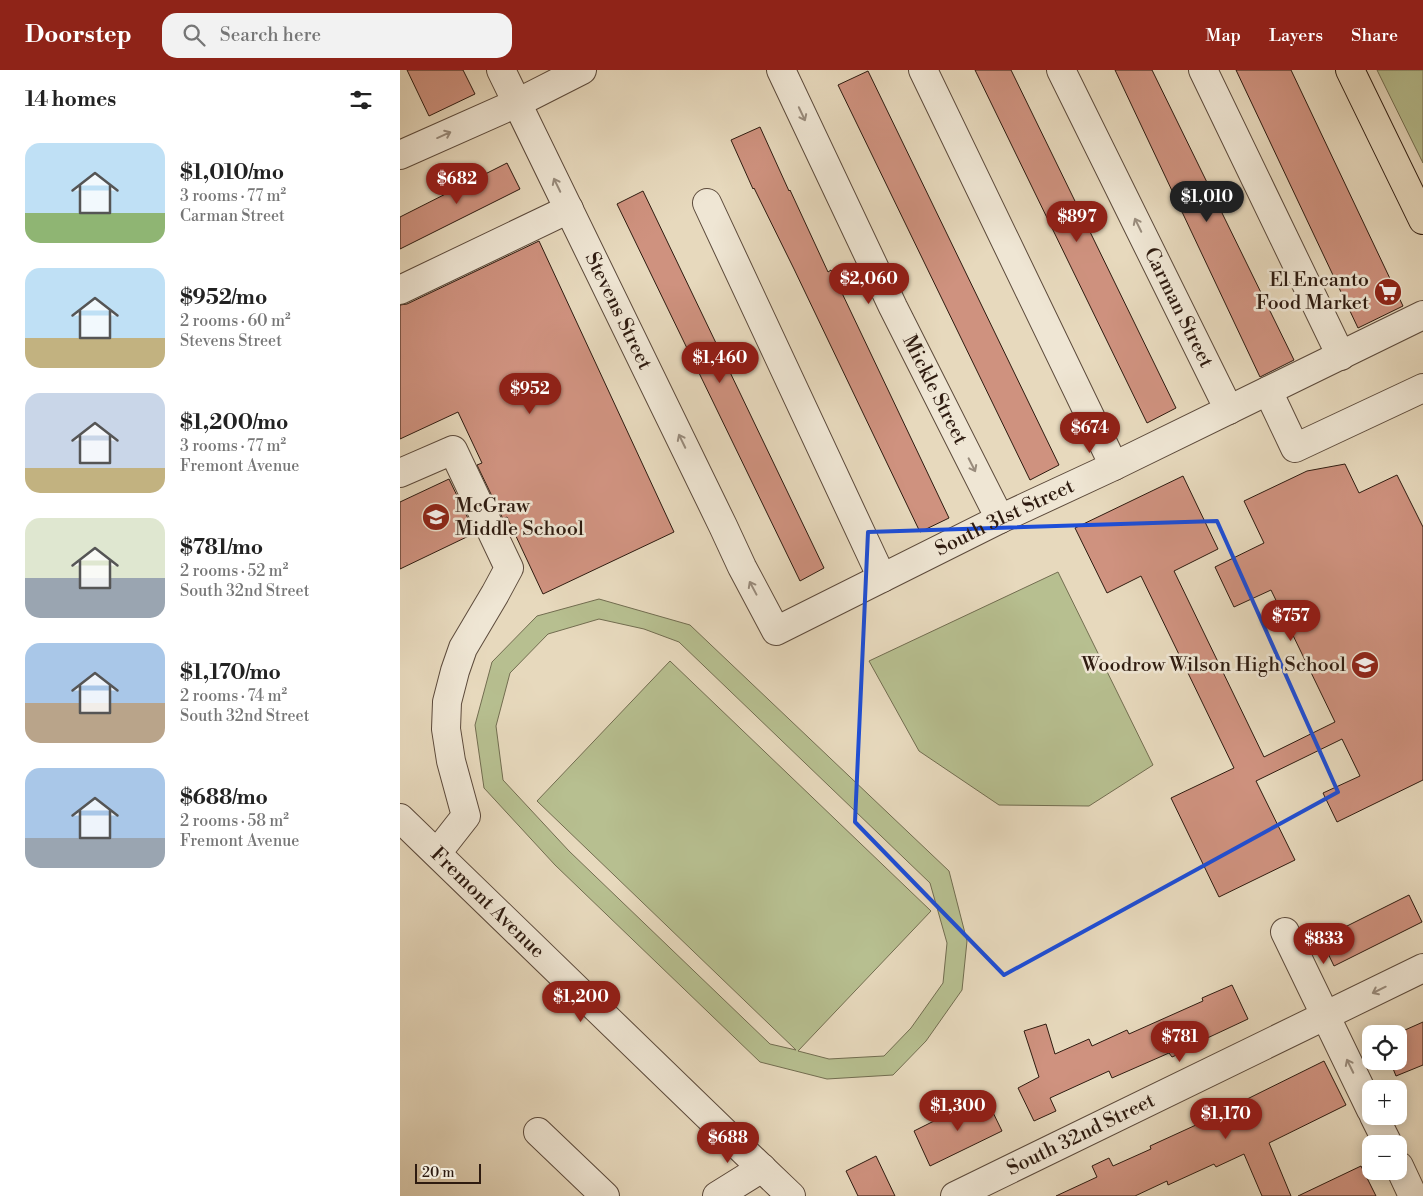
<!DOCTYPE html>
<meta charset="utf-8">
<style>
body{margin:0;font-family:"Libre Bodoni",serif;background:#f2f2f2;color:#222;height:100vh;display:flex;flex-direction:column;font-size:19px;white-space:nowrap}
*{box-sizing:border-box;margin:0}
p{font-size:16px;color:#767676}
.icon{flex:none;width:28px;height:28px;fill:none;stroke:currentColor;stroke-width:2;stroke-linecap:round;stroke-linejoin:round}
.map{position:relative;flex:1;overflow:hidden}
.drawer{display:flex;flex-direction:column;background:#fff;width:400px}
.drawer>*{flex:none}
.fabs{position:absolute;left:962px;top:955px;display:grid;gap:10px}
.fabs a{display:grid;place-items:center;width:45px;height:45px;border-radius:10px;background:#fff;box-shadow:0 2px 12px #0003;font-size:25px}
.scale{position:absolute;left:15px;bottom:12px;width:66px;box-sizing:border-box;padding-left:5px;border:2px solid #2e1b10;border-top:0;font-size:14px;line-height:18px;white-space:nowrap;color:#2e1b10;-webkit-text-stroke:4px #efe6d4;paint-order:stroke}
.price{position:absolute;translate:-50% -42px;padding:0 11px;border-radius:18px;background:#8f2418;color:#fff;font-size:16px;line-height:32px;filter:drop-shadow(0 1px 2px #0008)}
.price::after{content:'';position:absolute;left:50%;top:30px;width:15px;height:11px;margin-left:-8px;background:inherit;clip-path:polygon(0 0,100% 0,50% 100%)}
.price.active{background:#222;color:#fff}
ul{padding:0;list-style:none}
li{display:flex;align-items:center;gap:15px;height:125px;padding:0 25px}
li span{display:grid;place-items:center;flex:none;width:140px;height:100px;border-radius:15px;color:#555}
li>.icon{margin-inline-start:auto}
span .icon{width:60px;height:60px;fill:#fffc;stroke-width:1}
li b{font-size:21px}
h2{display:flex;justify-content:space-between;align-items:center;height:60px;padding:0 25px;font-size:21px}
header{display:flex;align-items:center;gap:30px;box-sizing:border-box;height:70px;padding:0 25px;background:#8f2418;color:#fff}
header strong{font-size:24px}
nav{display:flex;gap:28px;margin-inline-start:auto;font-size:18px}
.search{width:350px;height:45px;background:#f2f2f2;display:flex;align-items:center;gap:12px;box-sizing:border-box;padding:0 18px;border-radius:15px;color:#767676;font-size:19px}
main{display:flex;flex:1;min-height:0}
.map>svg:first-child{display:block}
</style>
<header>
<strong>Doorstep</strong>
<div class="search"><svg class="icon" aria-label="search" viewBox="0 0 24 24"><circle cx="10" cy="10" r="6"/><path d="M15 15l6 6"/></svg>Search here</div>
<nav><a>Map</a><a>Layers</a><a>Share</a></nav>
</header>
<main>
<section class="drawer">
<h2>14 homes<svg class="icon" aria-label="filters" viewBox="0 0 24 24"><path d="M4 7h16M4 17h16"/><circle cx="9" cy="7" r="2"/><circle cx="15" cy="17" r="2"/></svg></h2>
<ul>
<li><span style="background:linear-gradient(#bfe0f5 70%,#8fb573 0)"><svg class="icon" aria-label="home" viewBox="0 0 24 24"><path d="M3 11l9-7 9 7M6 9v11h12V9"/></svg></span><div><b>$1,010/mo</b><p>3 rooms · 77 m²</p><p>Carman Street</p></div></li>
<li><span style="background:linear-gradient(#bfe0f5 70%,#c2b280 0)"><svg class="icon" aria-label="home" viewBox="0 0 24 24"><path d="M3 11l9-7 9 7M6 9v11h12V9"/></svg></span><div><b>$952/mo</b><p>2 rooms · 60 m²</p><p>Stevens Street</p></div></li>
<li><span style="background:linear-gradient(#c9d6e8 75%,#c2b280 0)"><svg class="icon" aria-label="home" viewBox="0 0 24 24"><path d="M3 11l9-7 9 7M6 9v11h12V9"/></svg></span><div><b>$1,200/mo</b><p>3 rooms · 77 m²</p><p>Fremont Avenue</p></div></li>
<li><span style="background:linear-gradient(#dfe7d0 60%,#9aa5b1 0)"><svg class="icon" aria-label="home" viewBox="0 0 24 24"><path d="M3 11l9-7 9 7M6 9v11h12V9"/></svg></span><div><b>$781/mo</b><p>2 rooms · 52 m²</p><p>South 32nd Street</p></div></li>
<li><span style="background:linear-gradient(#a9c7e8 60%,#b9a48a 0)"><svg class="icon" aria-label="home" viewBox="0 0 24 24"><path d="M3 11l9-7 9 7M6 9v11h12V9"/></svg></span><div><b>$1,170/mo</b><p>2 rooms · 74 m²</p><p>South 32nd Street</p></div></li>
<li><span style="background:linear-gradient(#a9c7e8 70%,#9aa5b1 0)"><svg class="icon" aria-label="home" viewBox="0 0 24 24"><path d="M3 11l9-7 9 7M6 9v11h12V9"/></svg></span><div><b>$688/mo</b><p>2 rooms · 58 m²</p><p>Fremont Avenue</p></div></li>
</ul>
</section>
<div class="map">
<svg width="1023" height="1126" viewBox="0 0 1023 1126">
<rect width="100%" height="100%" fill="#e7d9bd"/>
<filter id="stains"><feTurbulence type="fractalNoise" baseFrequency=".004" numOctaves="4"/><feColorMatrix values="0 0 0 0 .2 0 0 0 0 .09 0 0 0 0 .02 0 0 0 .5 -.17"/></filter>
<radialGradient id="worn" r=".72"><stop offset=".6" stop-color="#630" stop-opacity="0"/><stop offset="1" stop-color="#630" stop-opacity=".3"/></radialGradient>
<!-- green -->
<path fill="#b7bf90" stroke="#726d50" fill-rule="evenodd" d="M977,0H1023V93Z
M658,502L753,695L689,736L599,735L519,681L469,591Z
M199,529L290,555L549,801L567,871L562,920L526,971L493,1005L427,1009L360,992L155,795L84,718L75,655L92,592L137,546ZM199,549L244,559L279,572L530,813L547,873L543,913L511,958L484,986L429,989L398,981L531,841L270,591L137,731L396,980L370,974L169,781L103,710L96,656L110,603L148,564Z"/>
<!-- building -->
<path fill="#cf927f" stroke="#2e1b10" d="M7,0H63L75,24L29,46Z
M575,0H611L776,338L747,353Z
M715,0H752L894,290L860,307Z
M836,0H891L1003,236L958,258Z
M468,1L659,395L630,410L438,15Z
M360,57L389,121L390,120L428,202L431,200L549,448L520,462L394,199L354,118L353,119L331,70Z
M107,93L120,119L0,179V147Z
M243,121L424,498L400,511L217,134Z
M139,171L274,462L143,524L107,447L103,449L77,395L82,393L58,342L0,369V235L7,234Z
M945,394L959,423L997,405L1023,457V710L937,752L923,723L960,706L942,669L856,711L895,790L819,827L771,728L834,698L741,506L707,523L675,458L783,406L818,479L774,501L864,687L935,652L871,520L834,537L815,497L864,473L844,431L907,401Z
M49,409L75,463L0,499V432Z
M1009,825L1022,852L934,896L921,869Z
M832,915L848,949L801,971L802,974L772,987L769,983L712,1008L709,1001L650,1028L656,1041L634,1051L618,1018L639,1007L624,961L646,954L655,984L689,969L692,976L727,960L729,964L803,931L802,928Z
M1023,952V995L996,1006L990,991H999V964H996Z
M924,991L946,1035L869,1073L891,1126H862L844,1084L816,1097L814,1094L768,1115L767,1111L735,1126H656L697,1107L692,1096L709,1088L713,1096L751,1079L750,1076L796,1055L795,1053L829,1038Z
M586,1028L602,1061L530,1096L514,1061L544,1046L545,1048Z
M476,1086L495,1126H458L446,1101Z
M961,1096L976,1126H898Z"/>
<g fill="none" stroke-linecap="round" stroke-linejoin="round">
<defs>
<g id="minor">
<path id="s1" d="M101,0L323,456L342,497L376,561L600,449L714,396L1023,245"/>
<path id="s2" d="M381,0L493,237L600,449"/>
<path d="M523,0L714,396"/>
<path id="s3" d="M661,0L829,340"/>
<path d="M803,0L941,286"/>
<path d="M0,85L117,33L182,0"/>
<path d="M307,133L482,508"/>
<path d="M0,220L169,139"/>
<path d="M868,321L895,378L1023,318"/>
<path d="M0,403L53,380L109,498L95,524L63,578L55,601L47,632L46,659L51,691L66,746L37,783"/>
<path id="s4" d="M0,748L348,1085L391,1126"/>
<path d="M885,862L971,1040"/>
<path d="M974,1046L988,1074"/>
<path d="M138,1062L205,1126"/>
<path d="M999,1096L1013,1126"/>
<path d="M317,1126L362,1098"/>
<path id="s5" d="M555,1126L1023,898"/>
</g>
<path id="major" d="M950,0L1023,150"/>
</defs>
<!-- minor casing -->
<use href="#minor" stroke="#5c4a3b" stroke-width="30"/>
<!-- major casing -->
<use href="#major" stroke="#2e1b10" stroke-width="30"/>
<!-- minor -->
<use href="#minor" stroke="#efe6d4" stroke-width="28"/>
<!-- major -->
<use href="#major" stroke="#e7d9bd" stroke-width="28"/>
</g>
<!-- one-way arrows -->
<defs><path id="oneway-shaft" d="M-6 0H5M1.5-3L5.5 0L1.5 3" fill="none" stroke-width="1.6" stroke-linecap="round" stroke-linejoin="round" transform="scale(1.25)"/></defs>
<g stroke="#988b7c">
<use href="#oneway-shaft" transform="translate(402 44) rotate(65)"/>
<use href="#oneway-shaft" transform="translate(44 65) rotate(-24)"/>
<use href="#oneway-shaft" transform="translate(157 115) rotate(-116)"/>
<use href="#oneway-shaft" transform="translate(738 155) rotate(-116)"/>
<use href="#oneway-shaft" transform="translate(282 371) rotate(-116)"/>
<use href="#oneway-shaft" transform="translate(572 395) rotate(63)"/>
<use href="#oneway-shaft" transform="translate(353 518) rotate(-118)"/>
<use href="#oneway-shaft" transform="translate(979 920) rotate(154)"/>
<use href="#oneway-shaft" transform="translate(950 996) rotate(-116)"/>
</g>
<!-- marked area -->
<path fill="none" stroke="#1d4ed8" stroke-width="4" stroke-linejoin="round" d="M817,451L938,722L604,905L455,752L468,462Z"/>
<!-- icons -->
<defs>
<symbol id="supermarket-disc" viewBox="-11 -11 22 22"><circle r="9.5" fill="#8f2418" stroke="#efe6d4"/><path d="M-6-5.5h2.5l.6 2H6L4.5 2H-2.5L-4.4-4H-6ZM-1.5 3.2a1.3 1.3 0 1 0 .1 0ZM3 3.2a1.3 1.3 0 1 0 .1 0Z" fill="#fff"/></symbol>
<symbol id="school-disc" viewBox="-11 -11 22 22"><circle r="9.5" fill="#8f2418" stroke="#efe6d4"/><path d="M0-5L7-2L0 1L-7-2ZM-4 1L0 2.5L4 1V4Q0 6-4 4Z" fill="#fff"/></symbol>
</defs>
<g fill-rule="evenodd">
<use href="#supermarket-disc" x="972" y="206" width="32" height="32"/>
<use href="#school-disc" x="20" y="431" width="32" height="32"/>
<use href="#school-disc" x="949" y="579" width="32" height="32"/>
</g>
<g text-anchor="middle" dominant-baseline="central" stroke-width="5" stroke-linejoin="round" paint-order="stroke">
<!-- poi labels -->
<g font-size="20" fill="#2e1b10" stroke="#efe6d4" text-anchor="end">
<text x="969" y="210">El Encanto<tspan x="969" dy="23">Food Market</tspan></text>
<text x="55" y="436" text-anchor="start">McGraw<tspan x="55" dy="23">Middle School</tspan></text>
<text x="946" y="595">Woodrow Wilson High School</text>
</g>
<!-- street labels -->
<g font-size="20" fill="#2e1b10" stroke="#efe6d4">
<text stroke="none"><textPath href="#s3" startOffset="265">Carman Street</textPath></text>
<text stroke="none"><textPath href="#s1" startOffset="268">Stevens Street</textPath></text>
<text stroke="none"><textPath href="#s2" startOffset="355">Mickle Street</textPath></text>
<text stroke="none"><textPath href="#s1" startOffset="880">South 31st Street</textPath></text>
<text stroke="none"><textPath href="#s4" startOffset="122">Fremont Avenue</textPath></text>
<text stroke="none"><textPath href="#s5" startOffset="140">South 32nd Street</textPath></text>
</g>
</g>
<rect width="100%" height="100%" filter="url(#stains)"/>
<rect width="100%" height="100%" fill="url(#worn)"/>
</svg>
<div class="fabs">
<a><svg class="icon" aria-label="locate" viewBox="0 0 24 24"><circle cx="12" cy="12" r="6"/><path d="M12 2v4M12 18v4M2 12h4M18 12h4"/></svg></a>
<a>+</a>
<a>−</a>
</div>
<div class="scale">20 m</div>
<b class="price" style="left:57px;top:135px">$682</b>
<b class="price active" style="left:807px;top:153px">$1,010</b>
<b class="price" style="left:677px;top:173px">$897</b>
<b class="price" style="left:469px;top:235px">$2,060</b>
<b class="price" style="left:320px;top:314px">$1,460</b>
<b class="price" style="left:130px;top:345px">$952</b>
<b class="price" style="left:690px;top:384px">$674</b>
<b class="price" style="left:891px;top:572px">$757</b>
<b class="price" style="left:924px;top:895px">$833</b>
<b class="price" style="left:181px;top:953px">$1,200</b>
<b class="price" style="left:780px;top:993px">$781</b>
<b class="price" style="left:558px;top:1062px">$1,300</b>
<b class="price" style="left:826px;top:1070px">$1,170</b>
<b class="price" style="left:328px;top:1094px">$688</b>
</div>
</main>
